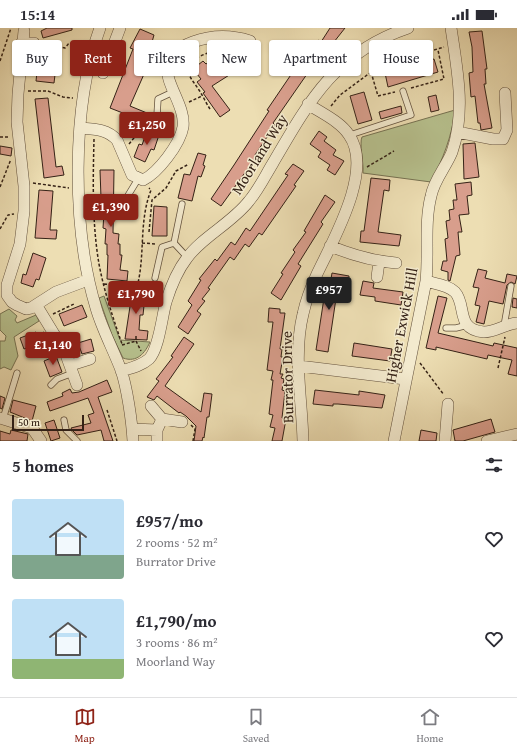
<!DOCTYPE html>
<meta charset="utf-8">
<style>
body{margin:0;font-family:"Gentium Book Plus",serif;background:#f7f7f7;color:#2b2b33;height:100vh;display:flex;flex-direction:column;font-size:15px;white-space:nowrap}
*{box-sizing:border-box;margin:0}
p{font-size:13px;color:#7c7c81}
.icon{flex:none;width:22px;height:22px;fill:none;stroke:currentColor;stroke-width:2;stroke-linecap:round;stroke-linejoin:round}
.map{position:relative;height:413px;overflow:hidden}
.side{display:flex;flex-direction:column;background:#fff;flex:1}
.side>*{flex:none}
.hud{position:absolute;left:12px;top:12px;width:493px;height:36px;display:flex;gap:8px}
.scale{position:absolute;left:12px;bottom:10px;width:72px;box-sizing:border-box;padding-left:4px;border:2px solid #352216;border-top:0;font-size:11px;line-height:14px;white-space:nowrap;color:#352216;-webkit-text-stroke:3px #f3eace;paint-order:stroke}
.price{position:absolute;translate:-50% -34px;padding:0 9px;border-radius:4px;background:#8f2418;color:#fff;font-size:13px;line-height:26px;filter:drop-shadow(0 1px 2px #0008)}
.price::after{content:'';position:absolute;left:50%;top:24px;width:12px;height:9px;margin-left:-6px;background:inherit;clip-path:polygon(0 0,100% 0,50% 100%)}
.price.current{background:#222;color:#fff}
ul{padding:0;list-style:none}
li{display:flex;align-items:center;gap:12px;height:100px;padding:0 12px}
li span{display:grid;place-items:center;flex:none;width:112px;height:80px;border-radius:4px;color:#555}
li>.icon{margin-inline-start:auto}
span .icon{width:48px;height:48px;fill:#fffc;stroke-width:1}
li b{font-size:17px}
h2{display:flex;justify-content:space-between;align-items:center;height:48px;padding:0 12px;font-size:17px}
.pill{padding:0 14px;border-radius:4px;background:#fff;box-shadow:0 1px 3px #0004;font-size:14px;line-height:36px}
.pill.current{background:#8f2418;color:#fff}
.status{display:flex;justify-content:space-between;align-items:center;height:28px;padding:0 20px;background:#fff;direction:ltr}
.status svg{height:11px;fill:currentColor}
.menu{display:flex;justify-content:space-around;align-items:center;height:56px;border-top:1px solid #e1e1e2;background:#fff;font-size:11px;color:#7c7c81}
.menu a{display:grid;justify-items:center;gap:2px}
.menu .current{color:#8f2418}
.map>svg:first-child{display:block}
</style>
<div class="status"><b>15:14</b><svg viewBox="0 0 49 12"><path d="M0 12V9h3v3zM5 12V6h3v6zM10 12V3h3v9zM15 12V0h3v12zM26 1h20v11H26zM47 4h2v5h-2z"/></svg></div>
<div class="map">
<svg width="517" height="413" viewBox="0 0 517 413">
<rect width="100%" height="100%" fill="#eddeb3"/>
<filter id="stains"><feTurbulence type="fractalNoise" baseFrequency=".005" numOctaves="4"/><feColorMatrix values="0 0 0 0 .2 0 0 0 0 .09 0 0 0 0 .02 0 0 0 .5 -.17"/></filter>
<radialGradient id="worn" r=".72"><stop offset=".6" stop-color="#630" stop-opacity="0"/><stop offset="1" stop-color="#630" stop-opacity=".3"/></radialGradient>
<!-- green -->
<path fill="#b7c18e" stroke="#767252" d="M455,82C452,108 443,131 431,154L363,145C364,136 359,115 362,109Z
M104,268L120,312L150,314C145,325 137,335 123,330L112,307L99,270Z
M9,281L17,288L15,292L17,295L36,287L39,293L14,309L18,328L11,342L4,339L0,341V313H5L6,308L0,302V286Z"/>
<!-- building -->
<path fill="#d89e8c" stroke="#352216" d="M47,0H72V2L43,10L41,3Z
M330,0H345L315,38L314,36L273,95L275,97L255,127L257,128L221,178L211,171L234,137L269,83L267,82L303,29L305,31L318,12L321,14Z
M140,1L154,7L152,14L154,15L146,36L148,37L130,78L147,85L142,97L126,91L128,87L110,80L133,21L130,20Z
M482,3L487,41H485L486,56H484L492,100L481,102L480,95H478L475,68L471,69L469,45L473,44L472,19L469,4Z
M233,16L237,17L245,27L238,33L228,21Z
M43,21L58,22L54,55L36,53L37,44H40Z
M221,25L234,44L212,58L230,82L220,89L203,65L205,64L197,54L201,51L193,41L203,33L206,36Z
M434,31L438,44L388,59L385,45Z
M364,64L372,92L358,96L350,68Z
M436,67L439,82L431,84L428,69Z
M48,70L56,139L62,138L64,147L44,150L35,71Z
M401,78L402,85L381,91L379,84Z
M147,103L159,107L154,122L151,121L145,134L134,129L139,116L142,117Z
M319,103L327,109L324,113L336,122L333,127L344,133L335,147L327,142L330,137L318,129L321,124L310,116Z
M475,115L479,149L464,151L463,116Z
M0,118L12,120L11,128L0,126Z
M198,125L206,127L203,137L205,138L201,149L198,148L192,173L178,170L184,146L190,147Z
M293,136L304,143L294,157L296,158L262,207L259,205L249,219L245,216L234,232L230,229L208,260L210,261L202,271L205,273L197,283L201,286L188,306L178,299L192,277L188,273L201,252L199,251L215,231L217,233L231,214L235,217L246,200L250,203L288,147L285,146Z
M100,142H114L113,205L119,206L118,216H120V227H122L120,242L128,243L127,253L107,251L108,227H107V216H105L106,201L103,200L105,170H101Z
M371,150L390,152L389,163L384,162L378,204L401,207L399,218L360,214L361,203H364Z
M471,154L472,167L467,168L469,186L459,187L462,204H458L460,227L456,228L450,253L448,252V244L441,242L443,233H447L445,211L448,210L446,193L450,192L449,182L454,181L453,172H457L455,156Z
M39,162L53,163L50,202H57L56,211L35,210Z
M325,167L335,174L321,194L323,196L298,236L301,238L281,272L271,265L283,246L281,245L295,224L293,222L306,204L304,203Z
M154,178L167,179V208H152Z
M33,225L46,230L39,252L36,251L33,259L21,255L23,246L26,247Z
M478,241L487,243L485,250L505,255L507,246L517,248L515,256L511,254L507,257L503,276L489,273L484,296L476,294L480,278L475,277L479,260L473,259Z
M332,245L349,248L348,258L338,257L328,324L316,322L326,257H330Z
M363,253L374,255L373,260L403,264L401,277L375,273V269L360,267Z
M133,259H146L143,287H140L139,302L148,303L147,312L125,311Z
M438,268L447,270L438,305L493,318L494,315L517,320V348L508,346L512,332L488,327L487,331L436,319V322L426,320Z
M513,270L517,271V280L512,279Z
M82,277L87,289L64,298L59,286Z
M269,280L280,281V285H285L280,321H282L281,329H283L280,346H283L281,350L284,351L282,362L285,363L282,390L286,391L282,413H272L275,400L270,399L273,387L269,386L273,352H271L273,343L267,342L273,294H268Z
M36,304L37,307L44,304L47,312L24,321L20,310Z
M184,309L194,316L165,358L201,384L204,365L212,366L209,389H207L204,410L203,409L202,413H194L196,398L186,388L180,384L179,385L157,368L154,372L147,369L159,353L156,351L173,329L171,328Z
M91,311L94,323L82,326L78,315Z
M354,315L392,321L390,333L352,328Z
M56,328L62,344L50,349L44,333Z
M107,352L112,364L98,369L113,413H104L101,402L77,407L72,402L71,400L91,395L88,387L94,385L88,370L50,383L47,374L63,368L62,365L70,361L72,365L79,364Z
M315,362L359,367V363L385,367L382,380L338,376H333V378L313,376Z
M0,368L5,370L2,381L0,380Z
M13,372L36,378L32,393L10,384Z
M491,391L495,404L463,413H455L453,402Z
M54,392L60,410L51,413L45,395Z
M11,402L28,406L27,413H0V403L10,406Z
M421,402L437,405L436,413H419Z"/>
<g fill="none" stroke-linecap="round" stroke-linejoin="round">
<defs>
<path id="service" d="M225,24L239,41L249,31L253,19L250,13
M154,97L157,87L158,71L173,64
M350,107L411,87L403,63
M182,176L174,215L187,229
M121,179L138,151
M155,250L162,219L174,215
M504,298L511,258
M446,300H456L468,297
M51,357L57,351L73,345
M3,391L17,345
M64,392L66,402L77,413"/>
<path id="minor" d="M100,0C71,78 72,201 96,280C102,301 113,321 121,342C127,359 132,394 133,413
M24,3L18,66L17,94L24,158V183L20,216L7,257V267L12,274L17,277L26,281L31,280L56,264L88,252
M22,14L34,15
M103,45L120,0
M80,100C94,101 107,101 117,112L132,147L143,152C158,145 180,116 183,99C187,68 139,34 193,14C212,7 231,7 250,13
M457,104L493,111H503L507,102L505,65
M330,218C352,227 373,233 396,235
M377,249L379,234
M426,253C436,256 448,257 455,264C467,277 455,302 484,304C496,304 505,296 517,295
M37,278L65,324L77,357
M71,337L90,331
M299,338L405,351
M121,343C131,340 141,338 149,331C159,321 162,288 166,274C171,258 177,243 187,230C202,209 232,195 249,173C259,161 265,148 273,135C309,73 336,24 408,0
M151,378L162,391
M0,390L32,400L41,413
M132,401L157,402V413
M157,402L162,391L182,394
M303,413C302,371 293,327 303,286C306,272 311,259 317,246C333,212 374,142 349,107C340,93 321,85 308,76
M394,413L426,253C429,225 424,196 431,168C434,152 446,139 452,124C466,84 457,40 451,0
M445,413L448,376
M487,413L517,406"/>
</defs>
<!-- service casing -->
<use href="#service" stroke="#63513d" stroke-width="7"/>
<!-- minor casing -->
<use href="#minor" stroke="#63513d" stroke-width="12"/>
<!-- path -->
<path stroke="#352216" stroke-width="1.5" stroke-dasharray="3 2" stroke-linecap="butt" d="M43,16L65,20L69,15L84,19
M0,33L11,0
M371,44L378,68L395,64
M411,60L444,51L438,22
M28,63H48L63,69L73,70
M189,74L202,68
M331,78L340,67L378,39L444,19
M210,81C206,75 203,68 199,62C192,51 181,42 195,31C201,27 211,24 218,21
M0,109H8
M94,111C93,152 92,195 99,236C104,263 113,290 122,316
M129,116L143,99H148
M367,139L394,123
M33,155L69,160
M0,159L11,131
M95,176L115,177
M0,201L8,187L14,186
M149,204L152,172L166,160L176,143L189,136
M142,215L156,216
M104,256L127,257L138,255C145,224 139,193 151,162L149,160
M53,286L74,276
M136,308V313L141,323
M122,317L136,313
M420,335L444,367
M498,340L505,309
M107,382L117,413
M191,397L195,401L193,413"/>
<!-- service -->
<use href="#service" stroke="#f3eace" stroke-width="5.5"/>
<!-- minor -->
<use href="#minor" stroke="#f3eace" stroke-width="11"/>
</g>
<g text-anchor="middle" dominant-baseline="central" stroke-width="3" stroke-linejoin="round" paint-order="stroke">
<!-- street labels -->
<g font-size="15" fill="#352216" stroke="#f3eace">
<text transform="translate(259 126) rotate(-58)">Moorland Way</text>
<text transform="translate(401 297) rotate(-79)">Higher Exwick Hill</text>
<text transform="translate(287 349) rotate(-91)">Burrator Drive</text>
</g>
</g>
<rect width="100%" height="100%" filter="url(#stains)"/>
<rect width="100%" height="100%" fill="url(#worn)"/>
</svg>
<div class="scale">50 m</div>
<b class="price" style="left:147px;top:118px">£1,250</b>
<b class="price" style="left:111px;top:200px">£1,390</b>
<b class="price current" style="left:329px;top:283px">£957</b>
<b class="price" style="left:136px;top:287px">£1,790</b>
<b class="price" style="left:53px;top:338px">£1,140</b>
<div class="hud">
<a class="pill">Buy</a>
<a class="pill current">Rent</a>
<a class="pill">Filters</a>
<a class="pill">New</a>
<a class="pill">Apartment</a>
<a class="pill">House</a>
</div>
</div>
<section class="side">
<h2>5 homes<svg class="icon" aria-label="filters" viewBox="0 0 24 24"><path d="M4 7h16M4 17h16"/><circle cx="9" cy="7" r="2"/><circle cx="15" cy="17" r="2"/></svg></h2>
<ul>
<li><span style="background:linear-gradient(#bfe0f5 70%,#7fa58c 0)"><svg class="icon" aria-label="home" viewBox="0 0 24 24"><path d="M3 11l9-7 9 7M6 9v11h12V9"/></svg></span><div><b>£957/mo</b><p>2 rooms · 52 m²</p><p>Burrator Drive</p></div><svg class="icon" aria-label="heart" viewBox="0 0 24 24"><path d="M12 20l-8-8c-3-5 5-10 8-4 3-6 11-1 8 4z"/></svg></li>
<li><span style="background:linear-gradient(#bfe0f5 75%,#8fb573 0)"><svg class="icon" aria-label="home" viewBox="0 0 24 24"><path d="M3 11l9-7 9 7M6 9v11h12V9"/></svg></span><div><b>£1,790/mo</b><p>3 rooms · 86 m²</p><p>Moorland Way</p></div><svg class="icon" aria-label="heart" viewBox="0 0 24 24"><path d="M12 20l-8-8c-3-5 5-10 8-4 3-6 11-1 8 4z"/></svg></li>
</ul>
</section>
<nav class="menu">
<a class="current"><svg class="icon" aria-label="map" viewBox="0 0 24 24"><path d="M3 6l6-2 6 2 6-2v14l-6 2-6-2-6 2zM9 4v14M15 6v14"/></svg>Map</a>
<a><svg class="icon" aria-label="saved" viewBox="0 0 24 24"><path d="M7 4h10v16l-5-4-5 4z"/></svg>Saved</a>
<a><svg class="icon" aria-label="home" viewBox="0 0 24 24"><path d="M3 11l9-7 9 7M6 9v11h12V9"/></svg>Home</a>
</nav>
